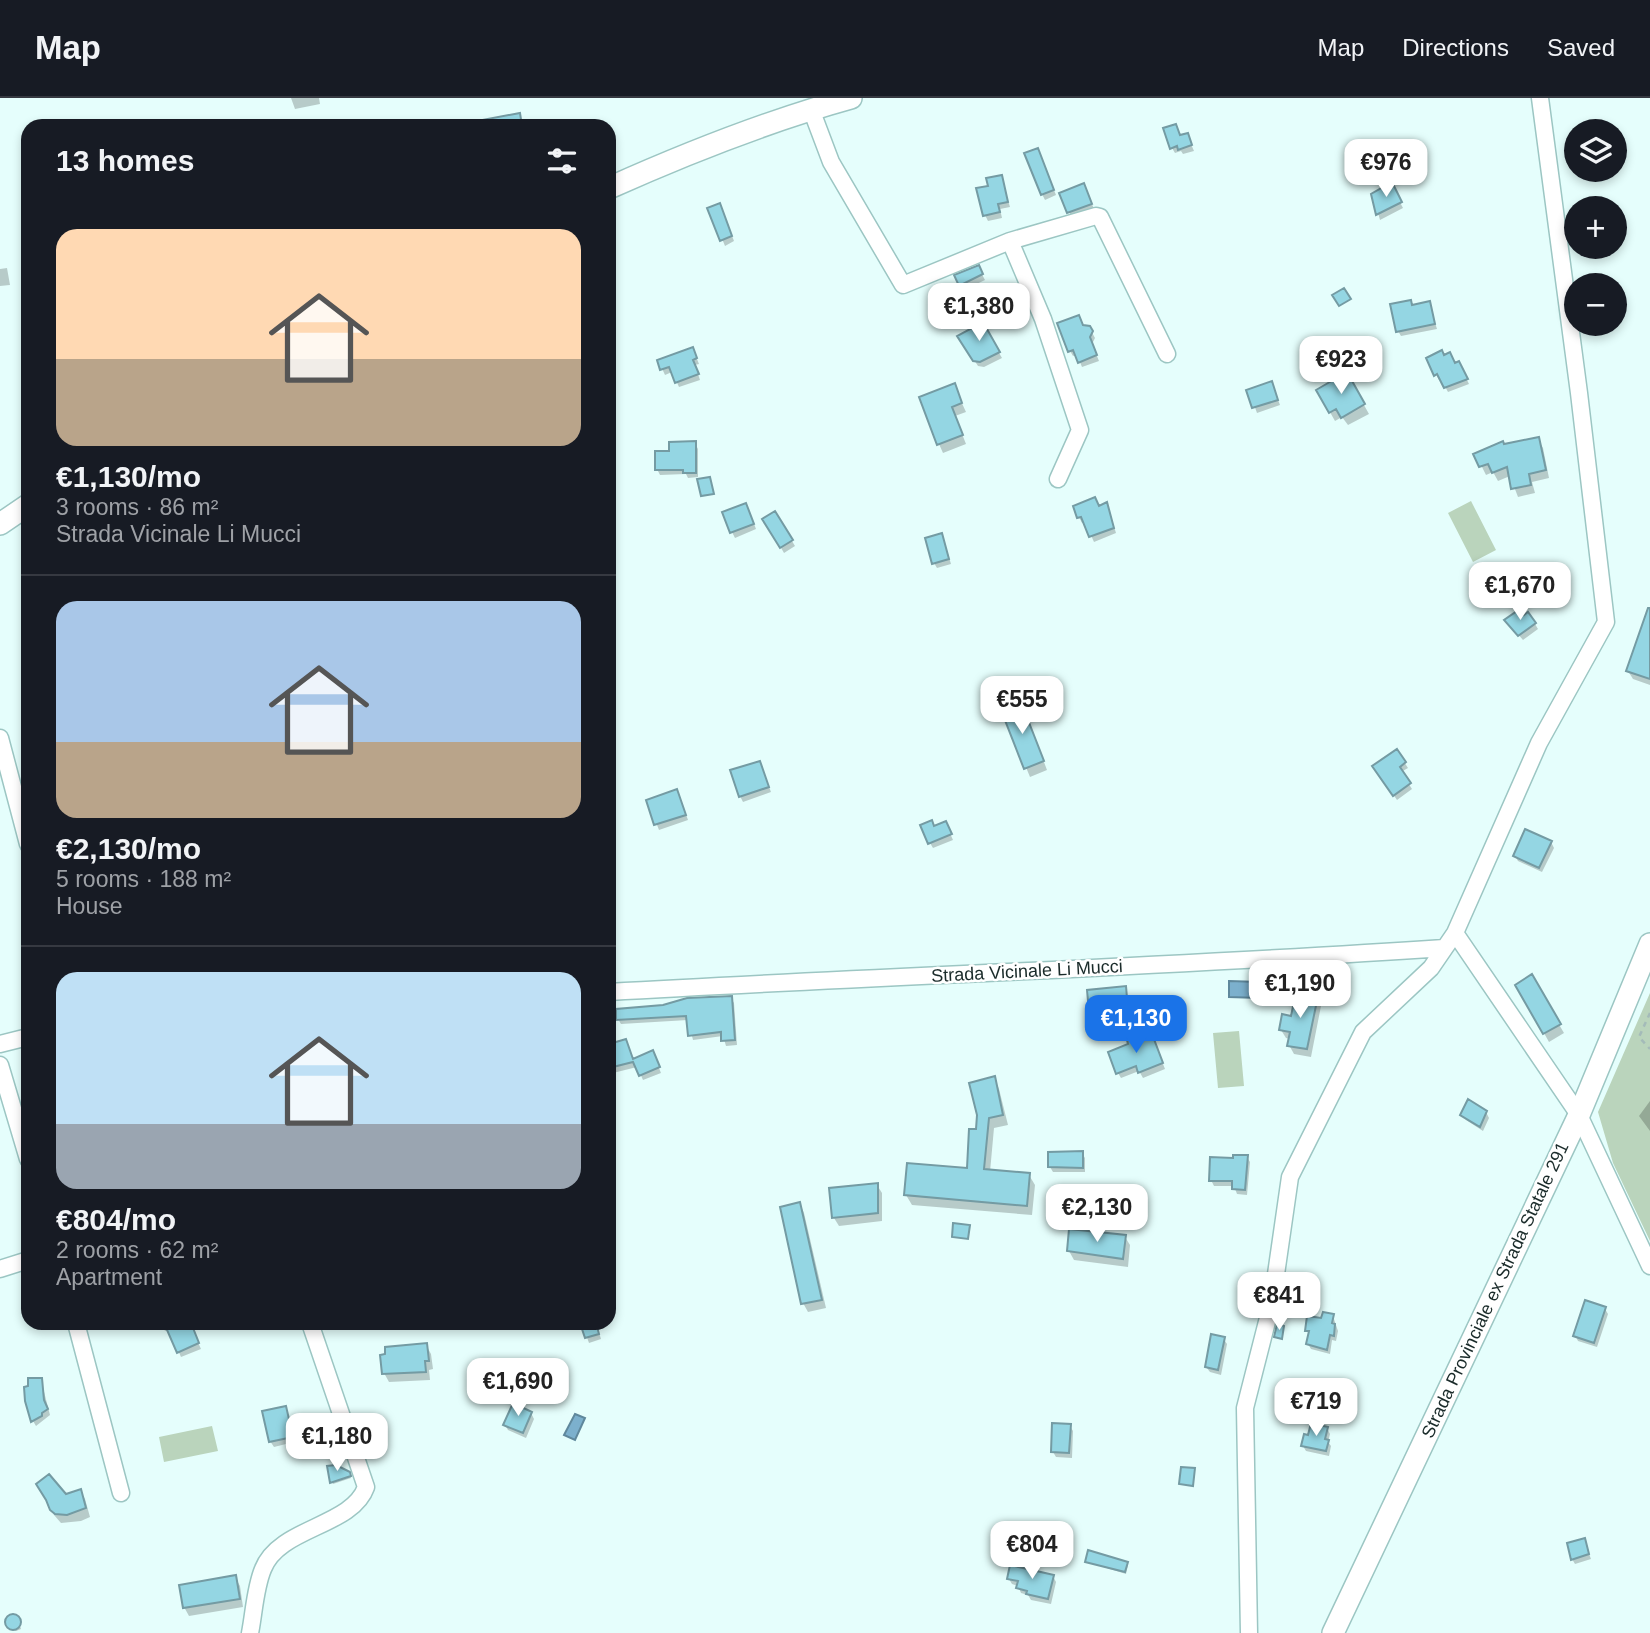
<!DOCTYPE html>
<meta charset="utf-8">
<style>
body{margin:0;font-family:Helvetica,sans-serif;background:#20242c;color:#f1f3f6;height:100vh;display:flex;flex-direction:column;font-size:26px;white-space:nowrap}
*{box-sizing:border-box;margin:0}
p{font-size:23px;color:#9ea1a6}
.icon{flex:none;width:38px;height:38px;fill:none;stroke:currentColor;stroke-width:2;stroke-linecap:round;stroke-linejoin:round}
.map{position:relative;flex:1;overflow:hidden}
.sheet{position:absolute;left:21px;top:21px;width:595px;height:1211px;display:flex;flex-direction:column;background:#171b24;border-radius:21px;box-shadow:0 4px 10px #0003}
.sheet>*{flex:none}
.controls{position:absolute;left:1564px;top:21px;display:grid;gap:14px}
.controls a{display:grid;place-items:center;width:63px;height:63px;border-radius:50%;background:#171b24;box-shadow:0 4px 10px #0003;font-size:35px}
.price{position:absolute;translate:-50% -60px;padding:0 16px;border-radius:14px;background:#fff;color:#222;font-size:23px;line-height:46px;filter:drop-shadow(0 2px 4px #0008)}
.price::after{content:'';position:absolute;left:50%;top:42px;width:21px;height:16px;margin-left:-10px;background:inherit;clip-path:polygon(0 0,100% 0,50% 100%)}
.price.selected{background:#1a73e8;color:#fff}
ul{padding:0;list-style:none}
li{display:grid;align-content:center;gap:14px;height:371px;padding:0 35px}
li+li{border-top:2px solid #363941}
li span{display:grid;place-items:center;height:217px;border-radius:21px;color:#555}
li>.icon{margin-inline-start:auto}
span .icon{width:126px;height:126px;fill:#fffc;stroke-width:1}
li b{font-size:30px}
h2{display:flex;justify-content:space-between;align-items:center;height:84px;padding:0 35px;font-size:30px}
header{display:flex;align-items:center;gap:42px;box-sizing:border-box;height:98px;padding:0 35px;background:#171b24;border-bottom:2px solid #363941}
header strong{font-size:33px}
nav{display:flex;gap:38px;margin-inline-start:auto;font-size:24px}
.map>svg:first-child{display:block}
</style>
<header>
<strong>Map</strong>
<nav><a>Map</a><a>Directions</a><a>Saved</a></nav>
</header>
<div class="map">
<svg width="1650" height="1535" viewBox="0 0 1650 1535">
<rect width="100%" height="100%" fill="#e5fefc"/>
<!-- green -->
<path fill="#bad4bc" d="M1471,403L1496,452L1473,464L1448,415Z
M1650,895V1143L1613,1065L1598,1014Z
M1239,933L1244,988L1218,990L1213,935Z
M212,1328L218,1353L164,1364L159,1339Z"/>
<!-- water -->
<path fill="#7cb0cd" stroke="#5f889c" stroke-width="2" d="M1229,883L1259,884V900L1229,899Z
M575,1316L585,1320L575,1342L564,1337Z"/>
<!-- shadow -->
<path fill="#0003" d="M291,0H319L320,6L295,11Z
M1187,37L1194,53L1183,56L1181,53L1175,55L1172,50L1180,39Z
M1040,57L1056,97L1045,102L1042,96Z
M1001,79L1010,109L1000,111L1002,120L988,123L985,117L990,89Z
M1391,87L1403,110L1380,122L1373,97Z
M1086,92L1094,111L1072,120L1061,96Z
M710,111L722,112L734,143L725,148Z
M978,169L985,182L964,192L956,178Z
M7,170L10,187L0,188V171Z
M1410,204L1413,209L1429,205L1437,231L1401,238L1398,233Z
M982,226L1002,260L984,269L978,268L959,239Z
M1083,228L1089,229L1095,240L1092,246L1099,263L1082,269L1077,257L1073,258L1070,253Z
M695,256L699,266L695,267L700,282L679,289L672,274L665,277L659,264Z
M1428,261L1455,268L1459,266L1469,286L1448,294L1441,281L1439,282Z
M1347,277L1369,316L1348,327L1342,319L1335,323L1318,293Z
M954,288L966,314L955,318L966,346L943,355L939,346Z
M1274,291L1280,307L1257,315L1249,293Z
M1538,341L1543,350L1549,380L1532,384L1535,395L1518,399L1510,378L1498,383L1493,374L1486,377L1476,357L1504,348Z
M695,345L698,351V379L688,380L686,376L660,377L657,371L671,355Z
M1099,409L1109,412L1116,435L1094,444L1085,424L1082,425L1079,419Z
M749,412L756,431L735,440L732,434Z
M775,415L795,448L784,455L765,422Z
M944,442L951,466L937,470L934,465Z
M1535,526L1538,531L1523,542L1510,527Z
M1650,529V587L1633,581L1628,573Z
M1003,613L1025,614L1047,672L1030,679Z
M1397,653L1408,670L1401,674L1412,691L1397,702L1378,674Z
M760,665L771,694L743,704L740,698Z
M680,699L688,722L659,732L648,704Z
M934,730L948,731L953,742L933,750L930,745Z
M1551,744L1554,750L1542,774L1518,763L1515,758Z
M1531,879L1564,935L1549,944L1517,887Z
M1126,892L1127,902L1091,904L1090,902Z
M1316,899L1321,908L1311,959L1294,956L1289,947L1290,941L1286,940L1281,932Z
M731,900L734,905L737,947L726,948L723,938L693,942L688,922L621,926L618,921Z
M1146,940L1154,943L1165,971L1143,980L1139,973L1121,980L1118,975Z
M626,943L633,962L655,960L661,975L643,982L637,969L609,976V948Z
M994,980L999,991L1008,1027L994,1030L990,1074L1029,1077L1035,1087L1032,1117L912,1107L906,1097L968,1072L977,1033L978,1017Z
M1650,1003V1033L1639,1018Z
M1486,1014L1489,1020L1483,1033L1466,1022L1462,1017Z
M1082,1055L1085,1060V1074H1053L1050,1069Z
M1247,1059L1250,1064L1247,1097L1237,1096L1234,1088H1214L1211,1082L1235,1062Z
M877,1087L882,1095V1123L839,1128L834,1120Z
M800,1106L804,1115L826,1210L808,1214L803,1205Z
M1125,1139L1130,1147L1128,1169L1074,1162L1069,1153Z
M1605,1211L1608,1216L1597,1249L1578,1243L1575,1237Z
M1333,1218L1338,1233L1336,1243L1332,1242L1330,1256L1311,1251L1308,1246L1310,1237L1307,1232Z
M161,1225H180L192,1231L201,1251L181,1259L169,1232L165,1233Z
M582,1225H596L601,1241L589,1245Z
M1223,1240L1227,1246L1221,1277L1210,1274L1206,1269Z
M426,1247L431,1256L433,1271L429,1272L430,1282L389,1284L384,1275Z
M41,1282L50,1317L36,1328L33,1323Z
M285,1310L294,1344L274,1349L270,1343Z
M531,1315L534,1321L526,1340L508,1332L505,1327Z
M1070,1328L1073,1333L1072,1360L1056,1359L1053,1354Z
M1327,1330L1330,1336L1328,1344L1331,1348L1329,1358L1306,1353L1303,1348L1310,1339Z
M350,1378L351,1380L333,1386L332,1384Z
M80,1393L85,1401L90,1419L81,1423L61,1425L54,1417L48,1403Z
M1584,1442L1591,1461L1575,1466L1572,1461Z
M1087,1464L1127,1465L1128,1467L1126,1476Z
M1053,1478L1056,1484L1051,1506L1031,1502L1028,1497L1021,1495L1018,1488L1012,1486L1009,1481Z
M235,1479L240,1488L243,1509L189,1518L184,1509Z
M10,1518L18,1521L21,1531L16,1533L10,1532L7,1526Z"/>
<!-- building -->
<path fill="#94d6e3" stroke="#749ba3" stroke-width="2" d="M520,15L522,28H482V22Z
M1176,26L1180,37L1188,35L1192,47L1178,52L1177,48L1170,51L1163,30Z
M1038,50L1054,92L1041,97L1024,55Z
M1002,77L1008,104L998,106L1000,114L983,118L976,90L988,88L986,80Z
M1392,84L1402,104L1376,117L1371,96Z
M1084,85L1092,106L1067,115L1059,95Z
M720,105L732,138L720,143L707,110Z
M979,167L983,176L959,188L954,177Z
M1344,190L1351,201L1339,208L1332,197Z
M1411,202L1412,207L1430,203L1435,226L1396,234L1390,206Z
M1079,217L1083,227L1090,228L1093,233L1090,239L1097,257L1078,265L1073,252L1068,254L1057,225Z
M983,224L1000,254L980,264L973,263L957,238Z
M693,249L697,260L693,262L699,276L675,285L669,269L660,272L657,262Z
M1442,252L1444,257L1450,254L1455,265L1459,263L1468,281L1444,290L1437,276L1434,278L1426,260Z
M1347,274L1365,306L1341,320L1336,311L1329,315L1316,292Z
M1272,283L1278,302L1252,310L1246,292Z
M955,285L962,305L952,309L963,337L937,347L919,299Z
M1539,339L1546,372L1529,376L1531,387L1511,391L1507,369L1492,375L1488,366L1479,369L1473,356L1503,343L1504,346Z
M696,343V375H683V372H655V353H669V344Z
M710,379L714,396L701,398L697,381Z
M1095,399L1099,408L1107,404L1114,430L1089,439L1081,419L1077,420L1073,408Z
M746,405L754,426L730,435L722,414Z
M775,413L793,442L780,450L762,421Z
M942,435L949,461L932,466L925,440Z
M1648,510H1650V581L1626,573Z
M1520,511L1524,517L1528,514L1536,525L1518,538L1504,522Z
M1021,604L1044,663L1024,671L1001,612Z
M1397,651L1406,664L1400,669L1411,685L1393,698L1372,668Z
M760,663L769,689L739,699L730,672Z
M677,691L686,717L654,727L646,702Z
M932,722L934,728L946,723L952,736L928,746L920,727Z
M1525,731L1552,743L1539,770L1513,758Z
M1532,876L1561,926L1543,936L1515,887Z
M1126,888L1127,900L1088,903L1087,892Z
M1296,894L1318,898L1307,951L1287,948L1290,934L1279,932L1282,916L1291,918Z
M732,898L735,942L721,943V934L688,938L686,918L616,922V911L663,907L687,900Z
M1145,935L1146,938L1152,936L1163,965L1138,975L1136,968L1116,976L1108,954L1128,946L1127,942Z
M626,941L633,961L653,952L660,969L639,978L633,964L609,970V946Z
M995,978L1003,1017L989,1020L984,1071L1030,1075L1027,1108L904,1097L907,1065L967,1070L969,1031H976L977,1017L969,985Z
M1468,1001L1487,1013L1480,1029L1460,1017Z
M1083,1053V1070L1048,1069V1054Z
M1233,1057H1248L1245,1092L1232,1091V1083H1209L1210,1059L1233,1060Z
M878,1085V1115L832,1120L829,1090Z
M800,1104L822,1202L801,1206L780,1109Z
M953,1125L970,1127L968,1141L952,1139Z
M1069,1131L1126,1137L1123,1161L1067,1153Z
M1585,1202L1606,1209L1594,1245L1573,1238Z
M1323,1214L1334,1216L1332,1225L1335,1226L1334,1238L1330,1237L1327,1252L1306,1246L1309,1233H1305L1307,1218L1321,1220Z
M164,1225H191L199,1245L177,1255Z
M580,1225H596L599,1236L585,1240Z
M1277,1226L1284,1228L1282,1241L1274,1239Z
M1211,1236L1225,1239L1218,1272L1205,1269Z
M427,1245L429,1263H425L426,1274L382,1276L380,1257L385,1256V1249Z
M28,1280H42L44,1302L48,1311L42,1315V1318L31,1324L25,1303L24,1289L28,1288Z
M513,1305L532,1314L523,1335L503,1327Z
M286,1308L293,1339L269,1344L262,1313Z
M1052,1325L1071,1326L1069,1355L1051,1354Z
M1311,1325L1328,1329L1325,1341L1329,1342L1326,1353L1301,1348L1304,1336L1308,1337Z
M336,1367L350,1374L351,1378L330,1385L327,1368Z
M1181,1369L1195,1370L1193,1388L1179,1386Z
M49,1376L66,1396L81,1391L86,1410L67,1417L55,1416L50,1412L46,1402L36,1386Z
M1585,1440L1589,1456L1571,1462L1567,1445Z
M1088,1452L1128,1464L1125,1474L1085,1464Z
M1010,1467L1054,1477L1048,1501L1026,1496L1027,1493L1016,1490L1018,1483L1007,1481Z
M236,1477L240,1501L183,1510L179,1487Z
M5 1524a8 8 0 1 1 16 0a8 8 0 1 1-16 0Z"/>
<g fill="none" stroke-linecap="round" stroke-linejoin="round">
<defs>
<path id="minor" d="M811,11L831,64L903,187L1010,143L1096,118L1100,119L1167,256
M1010,143L1043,221L1080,332L1058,381
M0,640L28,746
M1455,835L1579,1017L1650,1168
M609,894C887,878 1166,869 1444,850
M0,946L28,939
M0,967L28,1061
M0,1171L28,1162
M76,1225L121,1395
M250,1535C254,1515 255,1490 263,1471C279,1429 352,1429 366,1389L310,1225
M1249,1535L1245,1310L1272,1204L1290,1079L1363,934L1431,870L1455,835L1539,645L1606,524L1579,295L1540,0"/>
<path id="tertiary" d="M609,90C687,55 768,23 851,0
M0,426L28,407
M1333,1535L1579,1017L1650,846"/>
</defs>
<!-- minor casing -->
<use href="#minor" stroke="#9cc6c3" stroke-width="19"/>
<!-- tertiary casing -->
<use href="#tertiary" stroke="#9cc6c3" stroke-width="24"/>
<!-- path -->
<path stroke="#a4bbb9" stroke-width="2.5" stroke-dasharray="5 5" stroke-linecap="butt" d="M1650,915L1639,939L1650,951"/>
<!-- minor -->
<use href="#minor" stroke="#fff" stroke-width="16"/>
<!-- tertiary -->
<use href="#tertiary" stroke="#fff" stroke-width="21"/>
</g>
<g text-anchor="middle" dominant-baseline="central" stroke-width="5" stroke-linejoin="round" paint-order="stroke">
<!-- street labels -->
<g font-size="18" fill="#1a2b2a" stroke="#fff">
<text transform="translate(1027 873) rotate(-3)">Strada Vicinale Li Mucci</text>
<text transform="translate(1495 1192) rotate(-65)">Strada Provinciale ex Strada Statale 291</text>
</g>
</g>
</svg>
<div class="controls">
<a><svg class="icon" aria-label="layers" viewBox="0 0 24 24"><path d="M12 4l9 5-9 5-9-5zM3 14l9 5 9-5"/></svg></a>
<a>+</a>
<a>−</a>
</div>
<b class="price" style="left:1386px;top:101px">€976</b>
<b class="price" style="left:979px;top:245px">€1,380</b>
<b class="price" style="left:1341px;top:298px">€923</b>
<b class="price" style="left:1520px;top:524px">€1,670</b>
<b class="price" style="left:1022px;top:638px">€555</b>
<b class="price" style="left:1300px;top:922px">€1,190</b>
<b class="price selected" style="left:1136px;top:957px">€1,130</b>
<b class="price" style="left:1097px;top:1146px">€2,130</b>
<b class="price" style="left:1279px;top:1234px">€841</b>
<b class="price" style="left:518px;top:1320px">€1,690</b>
<b class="price" style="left:1316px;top:1340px">€719</b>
<b class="price" style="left:337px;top:1375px">€1,180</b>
<b class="price" style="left:1032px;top:1483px">€804</b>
<section class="sheet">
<h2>13 homes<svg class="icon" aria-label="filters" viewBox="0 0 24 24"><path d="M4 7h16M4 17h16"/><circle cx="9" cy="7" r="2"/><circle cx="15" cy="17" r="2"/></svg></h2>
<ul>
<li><span style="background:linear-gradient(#ffd9b3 60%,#b9a48a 0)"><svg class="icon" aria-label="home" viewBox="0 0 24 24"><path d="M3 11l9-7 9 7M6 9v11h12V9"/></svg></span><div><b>€1,130/mo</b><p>3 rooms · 86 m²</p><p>Strada Vicinale Li Mucci</p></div></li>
<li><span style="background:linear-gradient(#a9c7e8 65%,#b9a48a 0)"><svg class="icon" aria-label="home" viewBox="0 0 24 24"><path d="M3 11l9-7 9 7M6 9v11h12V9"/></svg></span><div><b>€2,130/mo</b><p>5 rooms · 188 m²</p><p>House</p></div></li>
<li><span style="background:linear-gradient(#bfe0f5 70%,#9aa5b1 0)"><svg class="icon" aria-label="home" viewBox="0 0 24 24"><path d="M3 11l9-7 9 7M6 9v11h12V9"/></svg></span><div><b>€804/mo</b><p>2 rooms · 62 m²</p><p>Apartment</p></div></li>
</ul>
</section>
</div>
